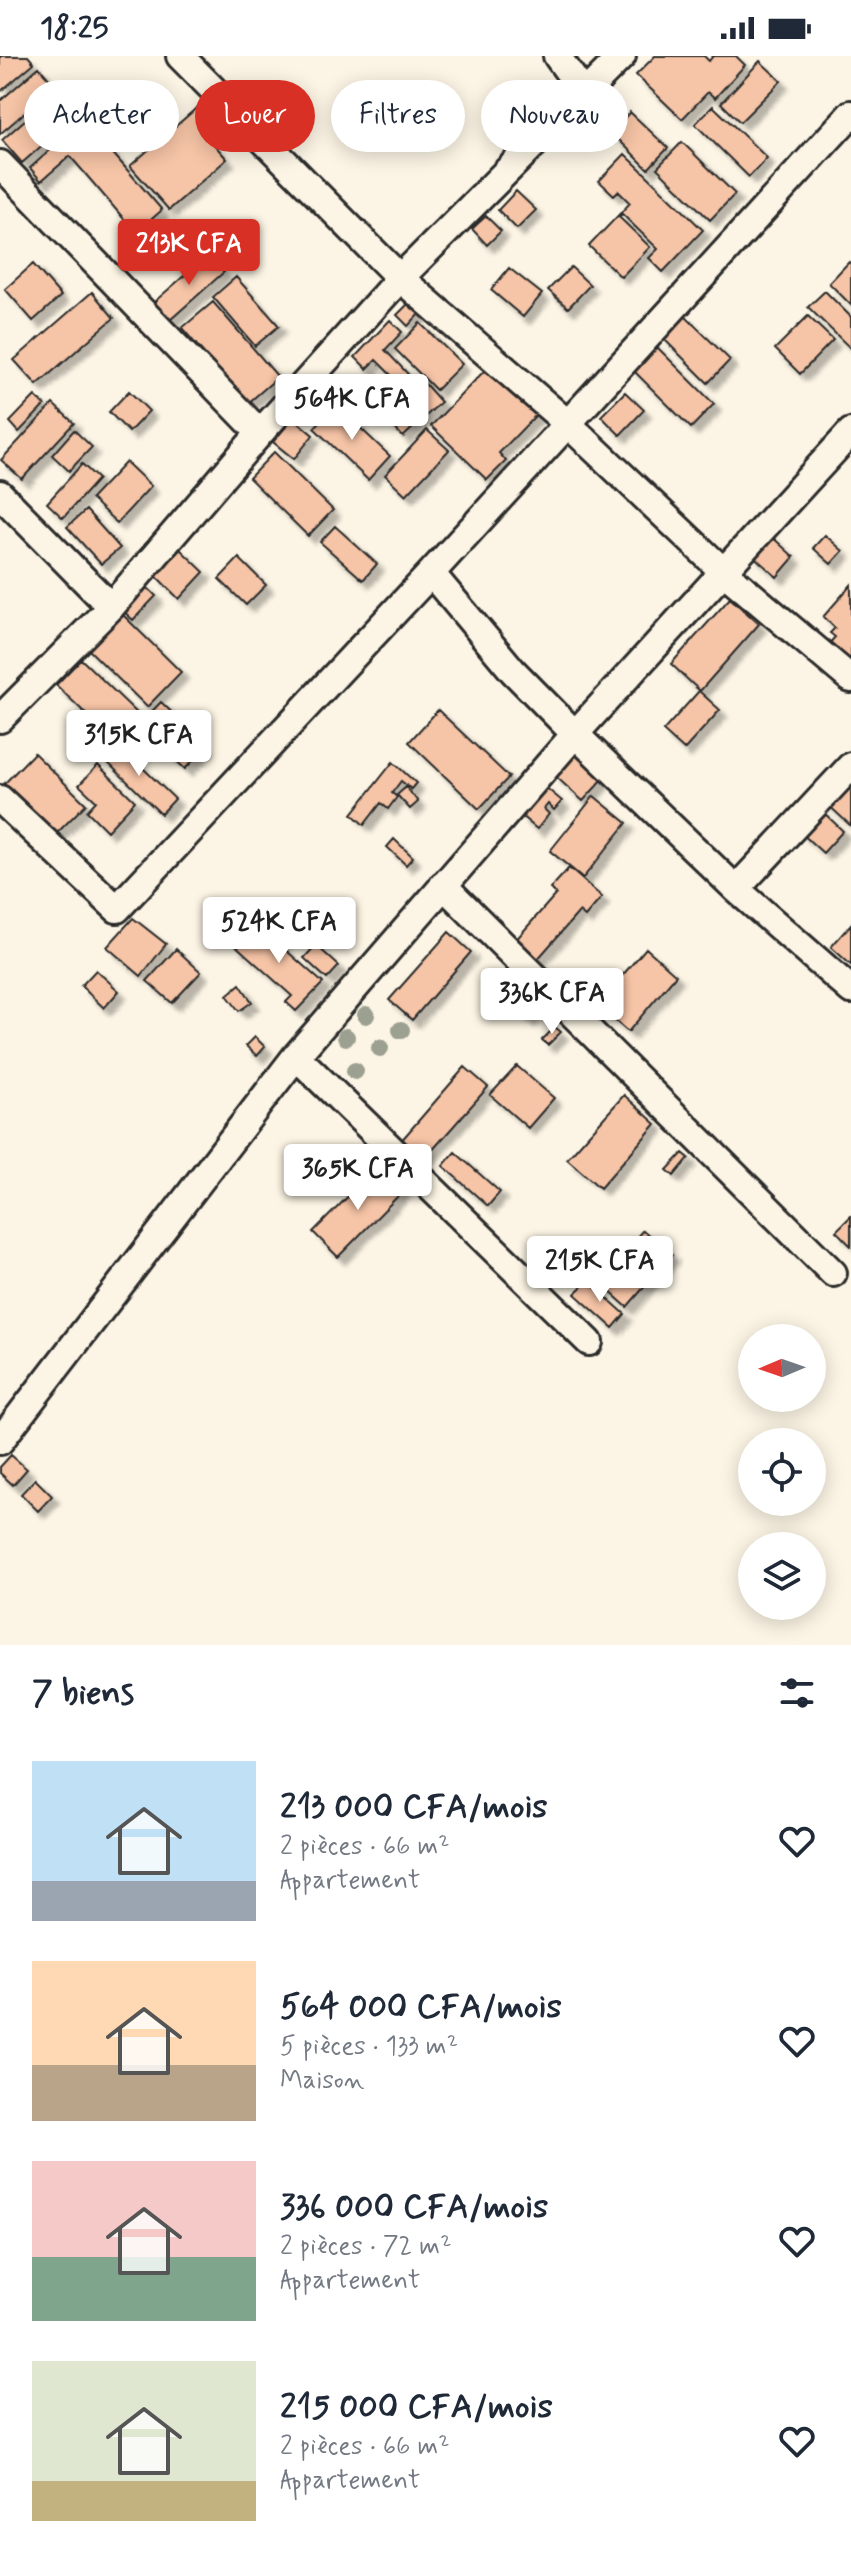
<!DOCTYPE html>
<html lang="fr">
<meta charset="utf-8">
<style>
body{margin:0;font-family:Mynerve,sans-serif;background:#f2f2f3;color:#1f2937;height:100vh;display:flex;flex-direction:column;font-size:30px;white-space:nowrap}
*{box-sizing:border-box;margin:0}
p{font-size:26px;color:#747a83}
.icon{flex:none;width:44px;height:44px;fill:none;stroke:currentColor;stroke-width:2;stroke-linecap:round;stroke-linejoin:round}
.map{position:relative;height:1589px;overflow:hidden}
.side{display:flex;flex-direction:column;background:#fff;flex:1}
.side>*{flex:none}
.top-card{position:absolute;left:24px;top:24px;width:804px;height:72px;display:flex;gap:16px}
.needle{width:52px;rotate:268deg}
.buttons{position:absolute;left:738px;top:1268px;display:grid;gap:16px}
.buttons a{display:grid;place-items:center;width:88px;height:88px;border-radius:50%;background:#fff;box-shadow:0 4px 20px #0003;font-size:40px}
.price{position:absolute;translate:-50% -68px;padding:0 18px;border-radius:8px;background:#fff;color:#222;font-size:26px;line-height:52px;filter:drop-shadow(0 2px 4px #0008)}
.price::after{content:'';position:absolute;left:50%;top:48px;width:24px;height:18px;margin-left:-12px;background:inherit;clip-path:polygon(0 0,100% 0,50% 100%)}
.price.active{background:#d93025;color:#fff}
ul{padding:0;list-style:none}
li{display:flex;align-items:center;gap:24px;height:200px;padding:0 32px}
li span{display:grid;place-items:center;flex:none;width:224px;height:160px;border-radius:0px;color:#555}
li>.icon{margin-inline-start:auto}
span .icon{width:96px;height:96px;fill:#fffc;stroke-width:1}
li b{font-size:34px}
h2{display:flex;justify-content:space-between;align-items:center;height:96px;padding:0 32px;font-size:34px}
.tag{padding:0 28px;border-radius:36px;background:#fff;box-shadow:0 4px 20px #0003;font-size:28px;line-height:72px}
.tag.active{background:#d93025;color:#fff}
.status{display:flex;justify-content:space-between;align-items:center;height:56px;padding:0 40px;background:#fff;direction:ltr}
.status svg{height:22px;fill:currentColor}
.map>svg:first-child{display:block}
</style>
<div class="status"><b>18:25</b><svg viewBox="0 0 49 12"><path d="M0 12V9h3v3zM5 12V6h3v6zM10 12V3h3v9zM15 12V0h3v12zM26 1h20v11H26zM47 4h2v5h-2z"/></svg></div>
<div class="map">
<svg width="851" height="1589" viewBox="0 0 851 1589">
<defs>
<filter id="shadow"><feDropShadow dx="7" dy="7" stdDeviation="2" flood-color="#0004"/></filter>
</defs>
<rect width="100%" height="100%" fill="#fcf5e5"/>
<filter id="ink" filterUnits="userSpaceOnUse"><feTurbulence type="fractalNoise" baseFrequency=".0125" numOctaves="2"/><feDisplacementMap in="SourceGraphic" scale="16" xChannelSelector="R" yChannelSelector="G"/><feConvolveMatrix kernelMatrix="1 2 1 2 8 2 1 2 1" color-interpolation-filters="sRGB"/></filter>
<g filter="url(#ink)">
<!-- building -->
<path fill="#f6c4a6" stroke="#2b2b2b" stroke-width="2" filter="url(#shadow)" d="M0,0H28L34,7L0,36Z
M655,0H704L709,5L713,0H736L745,9L715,42L708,36L682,63L636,19Z
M760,5L781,25L740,66L721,47Z
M39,11L55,30L0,78V45Z
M59,34L79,57L22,107L2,84Z
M208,42L231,68L211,85L227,103L169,154L130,110Z
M713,50L767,102L749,121L695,68Z
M630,56L668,92L648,113L611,76Z
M84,64L162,154L136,177L70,100L41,125L30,112Z
M682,86L735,138L710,164L657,112Z
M625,98L703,174L663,216L649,202L658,193L622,158L619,161L650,191L621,221L589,190L630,147L618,135L614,139L599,125Z
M516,135L536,154L517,173L498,154Z
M486,160L501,175L487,189L472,173Z
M208,199L224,216L170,264L154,246Z
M849,206L851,208V249L829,227Z
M33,208L61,240L33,265L5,233Z
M571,211L590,229L568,252L548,234Z
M509,212L542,238L523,261L491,234Z
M236,221L279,270L255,290L213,241Z
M825,235L851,261V293L808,251Z
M92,236L114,262L37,329L14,304Z
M213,246L278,321L247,348L182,272Z
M409,247L420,257L408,270L397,259Z
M683,258L730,304L708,327L661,280Z
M808,260L833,284L800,318L775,293Z
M390,264L402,276L385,294L408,318L399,327L376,304L367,313L355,301Z
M420,267L462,308L436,334L395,293Z
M653,287L714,348L691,372L630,311Z
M487,312L536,359L499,397L506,405L487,424L431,370Z
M418,320L441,346L403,381L379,355Z
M129,335L149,355L129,376L109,356Z
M625,336L644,354L620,379L601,360Z
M35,340L45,349L19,376L10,366Z
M53,348L74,367L22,423L1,404Z
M336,349L390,400L368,424L314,372Z
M293,362L313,379L294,403L273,386Z
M74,374L92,391L69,415L52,399Z
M427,374L449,394L406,439L385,419Z
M274,396L333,454L308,480L249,422Z
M126,406L151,430L117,467L91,443Z
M82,408L98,423L63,462L47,447Z
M86,454L120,492L101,508L67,471Z
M335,470L377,508L363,524L320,486Z
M770,479L794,501L777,521L752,499Z
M825,479L843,495L831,508L813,492Z
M180,493L204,516L179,543L155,519Z
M239,502L266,529L246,549L219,523Z
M144,528L156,540L133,564L120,552Z
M851,529V614L826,591L835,581L830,577L835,572L823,561Z
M730,542L759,568L700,635L671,608Z
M119,555L181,616L147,651L85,590Z
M81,603L139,659L115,686L56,629Z
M699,635L720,654L684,694L663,675Z
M161,646L207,690L185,713L139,669Z
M438,654L509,721L479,753L409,686Z
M117,687L175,743L161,758L103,702Z
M574,694L586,705L584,706L588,710L590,708L600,715L597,718L603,723L583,745L554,719Z
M34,697L86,748L55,779L2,730Z
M393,706L416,727L411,733L401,725L392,737L397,741L388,753L381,747L364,769L352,758Z
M98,709L135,745L107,775L87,755L96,745L79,729Z
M851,718V770L825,746Z
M544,730L562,745L554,754L548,748L544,753L549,758L537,773L520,759Z
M406,731L418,746L410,753L397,739Z
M594,740L627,767L583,822L550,795Z
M820,753L843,775L823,797L800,776Z
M394,783L413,801L406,809L387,791Z
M569,812L602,841L585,861L579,856L536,905L514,886L556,838L550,833Z
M133,862L166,888L141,920L107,891Z
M253,865L323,927L296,955L286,946L292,940L234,888Z
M851,868V909L831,891Z
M449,876L471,896L412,964L389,944Z
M316,889L339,910L327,923L304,902Z
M646,892L676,919L628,976L597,949Z
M176,893L201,916L172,947L147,925Z
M96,914L119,935L104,952L81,930Z
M240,928L252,946L239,955L227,939Z
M517,928L541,949L528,964L504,942Z
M555,971L561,976L548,989L542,984Z
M255,981L265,991L257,1000L246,990Z
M517,1010L554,1042L528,1072L490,1039Z
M465,1011L488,1031L422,1106L400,1086Z
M624,1039L656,1068L600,1132L567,1103Z
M367,1095L377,1104L348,1136L338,1127Z
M455,1096L500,1136L488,1150L443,1110Z
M683,1097L689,1102L674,1120L667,1114Z
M378,1110L403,1135L338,1201L313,1176Z
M851,1160V1190L836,1175Z
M643,1174L672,1199L627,1251L598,1225Z
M587,1224L625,1258L613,1272L575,1238Z
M11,1399L27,1413L13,1429L0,1417V1411Z
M35,1423L52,1440L38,1455L21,1438Z"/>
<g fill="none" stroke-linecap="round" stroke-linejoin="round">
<defs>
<path id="street" d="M180,0L400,222L567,367L724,516L851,623
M557,0L585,39
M0,108L260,377
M0,438L111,551
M431,517L513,615L575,678L736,833L851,934
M0,663L111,551L260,377L400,222L622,0
M0,743L117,853L431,517L851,58
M443,829L833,1217
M736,833L851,710
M296,1000L589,1286
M0,1385L296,1000L575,678L851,376"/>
</defs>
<!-- street casing -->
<use href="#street" stroke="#2b2b2b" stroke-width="32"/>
<!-- street -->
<use href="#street" stroke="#fcf5e5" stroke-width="26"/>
</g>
<!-- trees -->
<g fill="#9ca090">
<circle cx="366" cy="959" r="9"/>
<circle cx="401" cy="974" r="9"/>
<circle cx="346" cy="981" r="9"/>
<circle cx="380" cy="992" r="9"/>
<circle cx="355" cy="1015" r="9"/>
</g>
</g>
</svg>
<div class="buttons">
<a><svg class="needle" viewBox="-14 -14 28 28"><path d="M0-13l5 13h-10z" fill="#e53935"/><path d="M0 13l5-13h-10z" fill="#747a83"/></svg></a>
<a><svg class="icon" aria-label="locate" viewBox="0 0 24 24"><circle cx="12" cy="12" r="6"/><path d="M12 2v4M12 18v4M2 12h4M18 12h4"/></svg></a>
<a><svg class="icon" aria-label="layers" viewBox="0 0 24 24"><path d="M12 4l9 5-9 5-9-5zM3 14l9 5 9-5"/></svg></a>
</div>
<b class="price active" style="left:189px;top:231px">213K CFA</b>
<b class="price" style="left:352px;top:386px">564K CFA</b>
<b class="price" style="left:139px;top:722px">315K CFA</b>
<b class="price" style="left:279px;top:909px">524K CFA</b>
<b class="price" style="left:552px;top:980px">336K CFA</b>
<b class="price" style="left:358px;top:1156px">365K CFA</b>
<b class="price" style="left:600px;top:1248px">215K CFA</b>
<div class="top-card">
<a class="tag">Acheter</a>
<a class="tag active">Louer</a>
<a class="tag">Filtres</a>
<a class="tag">Nouveau</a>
</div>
</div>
<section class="side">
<h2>7 biens<svg class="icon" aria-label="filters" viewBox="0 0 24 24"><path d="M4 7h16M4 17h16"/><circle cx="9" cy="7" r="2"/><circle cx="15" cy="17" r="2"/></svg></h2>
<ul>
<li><span style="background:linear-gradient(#bfe0f5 75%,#9aa5b1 0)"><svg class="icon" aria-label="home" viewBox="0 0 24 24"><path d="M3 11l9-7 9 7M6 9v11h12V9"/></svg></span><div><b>213 000 CFA/mois</b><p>2 pièces · 66 m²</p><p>Appartement</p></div><svg class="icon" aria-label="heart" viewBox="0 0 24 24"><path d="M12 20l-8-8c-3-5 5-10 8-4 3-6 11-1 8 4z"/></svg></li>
<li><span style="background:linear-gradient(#ffd9b3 65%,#b9a48a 0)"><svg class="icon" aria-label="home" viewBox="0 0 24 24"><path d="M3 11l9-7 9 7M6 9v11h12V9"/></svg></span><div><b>564 000 CFA/mois</b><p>5 pièces · 133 m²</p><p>Maison</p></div><svg class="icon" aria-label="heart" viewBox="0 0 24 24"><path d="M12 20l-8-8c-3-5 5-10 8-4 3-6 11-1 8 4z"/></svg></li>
<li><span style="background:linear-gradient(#f6c9c9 60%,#7fa58c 0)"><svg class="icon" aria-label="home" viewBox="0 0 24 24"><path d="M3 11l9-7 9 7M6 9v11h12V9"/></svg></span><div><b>336 000 CFA/mois</b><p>2 pièces · 72 m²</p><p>Appartement</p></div><svg class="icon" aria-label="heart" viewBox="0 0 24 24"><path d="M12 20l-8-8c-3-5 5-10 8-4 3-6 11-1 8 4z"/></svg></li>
<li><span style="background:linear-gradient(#dfe7d0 75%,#c2b280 0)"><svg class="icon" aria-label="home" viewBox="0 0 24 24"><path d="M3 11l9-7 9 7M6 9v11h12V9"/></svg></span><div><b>215 000 CFA/mois</b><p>2 pièces · 66 m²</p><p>Appartement</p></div><svg class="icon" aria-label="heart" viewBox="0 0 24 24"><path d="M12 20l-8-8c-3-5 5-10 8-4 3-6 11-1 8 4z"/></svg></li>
</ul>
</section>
